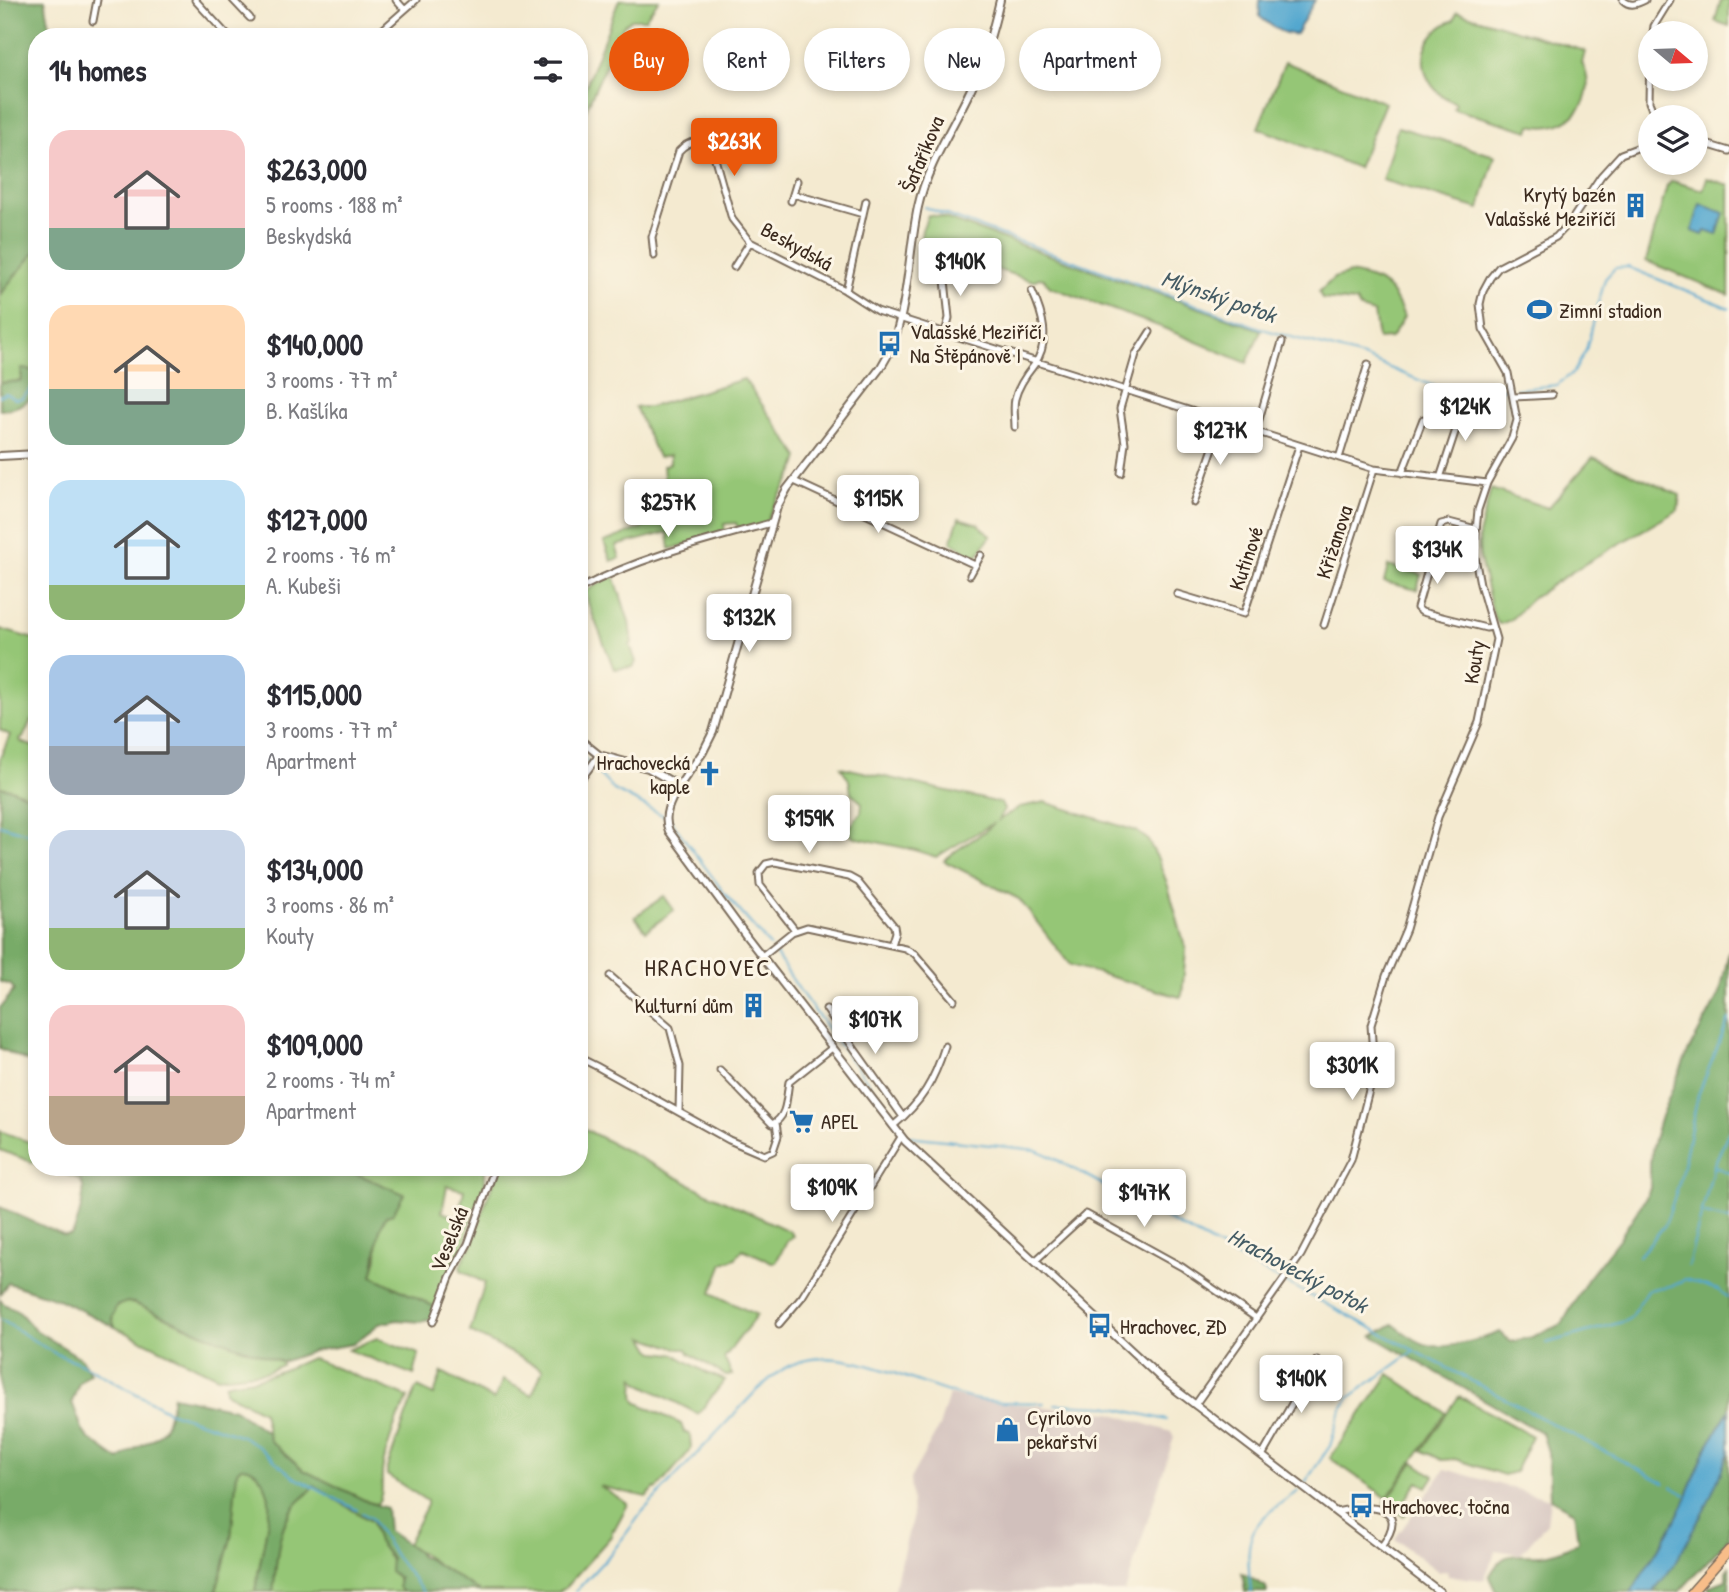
<!DOCTYPE html>
<meta charset="utf-8">
<style>
body{margin:0;font-family:"Patrick Hand",sans-serif;background:#f2f2f3;color:#2b2b33;height:100vh;display:flex;flex-direction:column;font-size:26px;white-space:nowrap}
*{box-sizing:border-box;margin:0}
p{font-size:23px;color:#7c7c81}
.icon{flex:none;width:38px;height:38px;fill:none;stroke:currentColor;stroke-width:2;stroke-linecap:round;stroke-linejoin:round}
.map{position:relative;flex:1;overflow:hidden}
.drawer{position:absolute;left:28px;top:28px;width:560px;height:1148px;display:flex;flex-direction:column;background:#fff;border-radius:28px;box-shadow:0 4px 10px #0003}
.drawer>*{flex:none}
.guide{position:absolute;left:609px;top:28px;width:665px;height:63px;display:flex;gap:14px}
.needle{width:46px;rotate:109deg}
.fabs{position:absolute;left:1638px;top:21px;display:grid;gap:14px}
.fabs a{display:grid;place-items:center;width:70px;height:70px;border-radius:50%;background:#fff;box-shadow:0 4px 10px #0003;font-size:35px}
.price{position:absolute;translate:-50% -60px;padding:0 16px;border-radius:7px;background:#fff;color:#222;font-size:23px;line-height:46px;filter:drop-shadow(0 2px 4px #0008)}
.price::after{content:'';position:absolute;left:50%;top:42px;width:21px;height:16px;margin-left:-10px;background:inherit;clip-path:polygon(0 0,100% 0,50% 100%)}
.price.selected{background:#ea580c;color:#fff}
ul{padding:0;list-style:none}
li{display:flex;align-items:center;gap:21px;height:175px;padding:0 21px}
li span{display:grid;place-items:center;flex:none;width:196px;height:140px;border-radius:21px;color:#555}
li>.icon{margin-inline-start:auto}
span .icon{width:84px;height:84px;fill:#fffc;stroke-width:1}
li b{font-size:30px}
h2{display:flex;justify-content:space-between;align-items:center;height:84px;padding:0 21px;font-size:30px}
.pill{padding:0 24px;border-radius:32px;background:#fff;box-shadow:0 4px 10px #0003;font-size:24px;line-height:63px}
.pill.selected{background:#ea580c;color:#fff}
.map>svg:first-child{display:block}
</style>
<div class="map">
<svg width="1729" height="1592" viewBox="0 0 1729 1592">
<rect width="100%" height="100%" fill="#fcf5e5"/>
<filter id="ink" filterUnits="userSpaceOnUse"><feTurbulence type="fractalNoise" baseFrequency=".0143" numOctaves="2"/><feDisplacementMap in="SourceGraphic" scale="14" xChannelSelector="R" yChannelSelector="G"/><feConvolveMatrix kernelMatrix="1 2 1 2 8 2 1 2 1" color-interpolation-filters="sRGB"/></filter>
<filter id="wash" filterUnits="userSpaceOnUse"><feTurbulence type="fractalNoise" baseFrequency=".00686" numOctaves="4" result="noise"/><feDisplacementMap in="SourceGraphic" scale="28" xChannelSelector="R" yChannelSelector="G"/><feGaussianBlur stdDeviation="1.57" result="paint"/><feColorMatrix in="noise" values="0 0 0 0 0 0 0 0 0 0 0 0 0 0 0 0 0 1.4 0 .05"/><feComposite in="paint" operator="in"/></filter>
<g filter="url(#wash)">
<rect width="100%" height="100%" fill="#f4ead0"/>
<!-- industrial -->
<path fill="#d1c0bc" d="M949,1395L980,1401L1111,1413L1171,1432L1174,1437L1125,1592H893L913,1515L910,1479L939,1427Z
M1445,1469L1550,1499L1547,1523L1520,1554L1496,1550L1484,1580L1448,1576L1447,1570L1439,1572L1395,1539Z"/>
<!-- green -->
<path fill="#95c676" stroke="#68784a" stroke-width="2" fill-rule="evenodd" d="M619,0H659L645,19H631L623,26L579,125V104Z
M1721,0H1729V26L1715,21Z
M1457,12L1585,51L1582,63C1601,99 1569,135 1531,125L1529,131L1454,109L1456,103C1415,88 1412,36 1454,20Z
M1285,62L1385,103L1358,168L1258,128Z
M1398,127L1495,156L1479,209L1382,180Z
M1707,178L1729,185V295L1646,261L1667,186L1672,181L1703,190Z
M928,215L942,217L1261,330L1247,363L1161,327L1050,287L1044,279L1039,278L1033,281L920,245L922,230Z
M37,250V371L21,369L22,381L0,383V297L8,284Z
M1350,273C1383,280 1392,285 1404,317L1391,338L1378,339L1374,313L1360,309L1356,302L1322,299L1319,292L1334,278Z
M744,379L799,457C794,480 773,499 767,523L739,531L736,523L724,524L725,534L670,549L668,532L616,546L620,558L611,561L604,542L668,518L663,466L670,463V455L658,457L635,407H650Z
M1593,457L1680,495L1678,510C1630,538 1579,565 1533,598C1521,607 1514,622 1499,624L1494,618L1479,555V535L1491,489L1548,508Z
M959,518L978,524L991,536L975,558C967,552 959,547 951,542Z
M1388,566L1421,574L1417,590L1384,582Z
M614,575L629,622L632,643L630,645L636,662L633,667L614,669L588,603L586,591Z
M0,629L37,640V722L31,720L23,738L20,739L21,742L37,748V800L11,789L0,787V758L10,735L0,730Z
M841,767L1001,803L1004,809L999,820L1020,807L1045,802L1136,831L1147,839L1158,859L1168,886L1186,950L1182,995L1180,997L1070,965L1019,899L944,861C959,845 981,838 995,822L936,857L915,850L852,837L849,829L861,812L862,803L851,793L849,780Z
M664,896L674,910L646,931L635,917Z
M579,1126L705,1192L789,1231L793,1236L787,1241L776,1262H772L743,1249L736,1258L723,1263L711,1293L757,1315L724,1358L732,1375L726,1376L689,1353L687,1349H679L644,1337L651,1349L655,1352L674,1354L707,1373L725,1380L698,1414L639,1383L634,1376C637,1385 631,1393 636,1402L681,1424L684,1432L690,1435L691,1448L688,1453L657,1489L655,1488L646,1497L599,1486L628,1504L614,1530L612,1529V1535L565,1588L558,1592H480L407,1544L427,1505V1501L387,1475V1468L416,1389L418,1387L434,1395L442,1372L494,1400L503,1380L532,1395L543,1369L470,1332L485,1283L461,1270L460,1266L468,1250L471,1248L488,1196L501,1167H579Z
M0,1131L37,1145V1164L0,1150Z
M46,1167H103V1169L93,1178H76Z
M340,1167H485V1185L472,1214L466,1240L437,1308L372,1276L377,1258L378,1231L386,1216L393,1214L403,1194ZM447,1186L464,1190L458,1218L442,1212Z
M127,1302L143,1307L204,1334L281,1361L282,1365L266,1372L218,1377L115,1327C109,1315 113,1305 127,1302Z
M377,1338L419,1354L414,1375L348,1350Z
M311,1358L408,1397C406,1405 402,1410 398,1417C395,1424 384,1457 383,1466C380,1478 385,1494 377,1504L368,1502L303,1470L289,1459L269,1440L263,1412L225,1392V1384C235,1380 248,1381 258,1378C277,1374 293,1366 311,1358Z
M1389,1374L1446,1413L1387,1498L1330,1458Z
M1459,1396L1532,1436L1515,1472L1504,1475L1455,1459L1442,1460L1422,1450Z
M1414,1462L1434,1476L1427,1487L1418,1482L1405,1500L1412,1506L1404,1516L1385,1503Z
M241,1467C260,1466 271,1492 269,1509C267,1536 259,1564 255,1592H216L231,1538L237,1471Z
M314,1486L372,1522C374,1529 376,1538 380,1544C389,1558 400,1569 398,1587L402,1592H273C277,1565 276,1528 295,1506C301,1498 308,1494 314,1486Z"/>
<!-- forest -->
<path fill="#78ab67" stroke="#5a6a42" stroke-width="2" d="M0,0H45L52,37H37V250L8,284L0,297Z
M21,369L37,371V392C27,404 15,409 0,410V383L22,381Z
M0,787L11,789L37,800V1066L0,1048V1008L14,990L11,985L0,982Z
M1729,951V1410L1705,1451L1684,1503L1669,1532L1631,1592H1496L1489,1577C1505,1548 1512,1557 1541,1555C1555,1554 1566,1548 1578,1542L1574,1512L1550,1499L1548,1452L1542,1433L1373,1336L1393,1324C1403,1332 1420,1345 1433,1346C1451,1348 1483,1339 1500,1332L1511,1342L1532,1337L1562,1324L1587,1280L1619,1239L1647,1196L1650,1188V1163L1654,1139L1661,1116L1688,1052L1720,993Z
M104,1167H340L404,1194L393,1214L386,1216C375,1233 378,1256 372,1276L437,1308L432,1319L421,1322L397,1320L379,1324L353,1344L313,1351L282,1362L204,1334L134,1303L127,1302L116,1306L112,1318L115,1327L60,1300L8,1283L0,1294V1207L65,1236L71,1235C77,1230 85,1194 83,1187C82,1181 80,1181 76,1178H93Z
M0,1299L3,1303L20,1313L34,1329L82,1359L90,1373L79,1383L72,1402L83,1431L88,1438L119,1460C153,1431 164,1450 173,1396L234,1409L268,1433L269,1440L303,1470L368,1502L386,1508L388,1531L417,1551L421,1557L428,1559L479,1591L402,1592L398,1587L399,1578L390,1571L391,1558L378,1542L372,1522L314,1486C309,1494 301,1498 295,1506C276,1528 277,1565 273,1592H255C259,1564 267,1536 269,1509C271,1492 260,1466 241,1467L237,1471L231,1538L216,1592H0Z
M1729,1452V1538L1679,1592H1653C1686,1549 1708,1502 1729,1452Z
M1729,1567V1588L1725,1592H1711L1708,1587L1726,1580V1571Z
M1242,1573L1266,1587L1267,1592H1245Z"/>
<!-- water -->
<path fill="#53a7cf" stroke="#476876" stroke-width="2" d="M1259,0H1315L1296,34C1282,36 1271,25 1260,17Z
M1700,204L1724,213L1717,235L1705,231L1703,235L1692,231Z
M1729,1410V1452L1708,1503L1674,1565L1653,1592H1631L1669,1532L1684,1503L1705,1451Z"/>
<g fill="none" stroke-linecap="round" stroke-linejoin="round">
<!-- stream -->
<path stroke="#53a7cf" stroke-width="2" d="M924,207L1266,330L1363,357L1431,385L1463,391L1508,389
M1516,389L1557,385L1574,372L1586,350L1605,279L1615,268L1628,267L1729,308
M0,396L6,393L15,399L22,398L34,386L37,388
M579,753L614,790L664,816
M669,818L725,894L770,946
M0,825L37,836
M773,950L802,994L908,1136L1036,1150L1048,1155L1280,1280
M1714,1166L1729,1173
M1701,1213L1729,1220
M1639,1256L1665,1225L1669,1214L1680,1180L1698,1095L1729,1019
M1688,1266L1714,1165L1729,1131
M1285,1282L1664,1483
M0,1319L52,1352L82,1364L168,1411L242,1436L255,1444L294,1477L357,1510
M1547,1343L1626,1321L1630,1318L1647,1291C1659,1285 1675,1289 1685,1279L1718,1290L1728,1297
M1055,1404L1106,1406L1167,1420
M1304,1484L1330,1446L1341,1410L1350,1397L1414,1351
M1672,1487L1686,1495
M362,1513L371,1518L396,1557L423,1592
M575,1592L613,1551L643,1511L757,1390C769,1380 781,1368 796,1363C848,1343 928,1392 979,1400C1000,1403 1023,1402 1044,1403
M1251,1592C1244,1531 1249,1525 1298,1491"/>
</g>
</g>
<g filter="url(#ink)">
<g fill="none" stroke-linecap="round" stroke-linejoin="round">
<defs>
<path id="minor" d="M195,0L229,37
M233,0L250,18
M396,0L404,9
M1623,0C1630,7 1637,4 1645,0
M93,21L97,0
M1653,33L1654,26L1670,0
M369,37L382,30L416,0
M1650,50L1649,102L1655,117
M1696,141L1729,151
M793,194L863,214
M791,201L797,181
M654,256L652,237L679,151C689,140 700,138 712,148L732,219L750,242L843,289L877,311L1374,469L1487,483
M943,261L949,318L945,333
M734,267L750,242
M846,291L866,201
M1514,397L1552,395
M1015,427C1015,418 1013,407 1015,399C1018,386 1026,375 1034,365C1051,341 1043,315 1032,291
M1255,433L1282,342
M1339,458L1368,364
M1121,473L1125,443L1120,409L1136,354L1150,332
M1402,473L1423,419
M1440,478L1466,399
M794,481L975,565
M1194,503L1222,422
M1476,529L1449,522L1441,524L1417,608L1422,612L1486,628L1492,627
M970,575L981,555
M579,589C640,557 705,541 771,523
M1177,594L1244,614L1299,446
M1324,625L1374,469
M579,782L599,755
M795,930L760,885L759,873L766,864L775,862L849,877L858,882L894,926L895,932L891,945
M762,956L792,932L807,927L905,948L915,954L954,1000
M610,976L670,1028L680,1066L679,1112
M826,1009L903,1117
M579,1061L580,1058L596,1066L729,1140L764,1155L773,1151L778,1136L776,1123
M720,1070L772,1124C788,1117 786,1097 789,1082L832,1048
M893,1126C922,1102 934,1081 945,1046
M1035,1261L1086,1214L1182,1267L1256,1318
M433,1322L450,1277L468,1244L495,1167
M779,1324L802,1297L901,1137
M1195,1405L1301,1255L1351,1160L1374,1071L1371,1025L1386,976L1406,929L1438,817L1479,722L1496,639L1480,584L1474,552L1478,510L1487,483L1512,438L1517,420L1508,373L1483,329L1480,304L1483,291L1490,278L1499,267L1556,237L1571,221L1601,176L1621,154L1650,143
M1262,1456L1317,1360
M1336,1512C1366,1504 1414,1503 1381,1547"/>
<path id="tertiary" d="M0,456L37,454
M579,739L599,755L648,768L679,786C671,800 662,815 669,831L747,937L905,1141L1163,1380L1440,1592
M679,786L703,752L713,732L777,507L787,489L881,367C909,324 907,258 918,207C927,166 952,129 970,91C984,61 993,31 1000,0"/>
<path id="primary" d="M1692,1592L1729,1550"/>
</defs>
<!-- minor casing -->
<use href="#minor" stroke="#7c6d5c" stroke-width="9"/>
<!-- tertiary casing -->
<use href="#tertiary" stroke="#7c6d5c" stroke-width="10"/>
<!-- primary casing -->
<use href="#primary" stroke="#7c6d5c" stroke-width="11"/>
<!-- minor -->
<use href="#minor" stroke="#fff" stroke-width="5"/>
<!-- tertiary -->
<use href="#tertiary" stroke="#fff" stroke-width="6"/>
<!-- primary -->
<use href="#primary" stroke="#f8bd89" stroke-width="8"/>
</g>
</g>
<!-- icons -->
<defs>
<symbol id="building-bare" viewBox="-9 -9 18 18"><path d="M-4-6H4V6H1V3H-1V6H-4ZM-2.5-4.3h1.7v1.8h-1.7ZM.8-4.3h1.7v1.8H.8ZM-2.5-1h1.7V.8h-1.7ZM.8-1h1.7V.8H.8Z" fill="#1f6fb2" stroke="#fcf5e5" stroke-width="2.5" paint-order="stroke"/></symbol>
<symbol id="stadium-bare" viewBox="-9 -9 18 18"><path d="M0-5a6.5 5 0 1 0 0 10a6.5 5 0 1 0 0-10ZM-3.5-1.8h7v3.6h-7Z" fill="#1f6fb2" stroke="#fcf5e5" stroke-width="2.5" paint-order="stroke"/></symbol>
<symbol id="bus-bare" viewBox="-9 -9 18 18"><path d="M-5-6H5V4H4V6H2V4H-2V6H-4V4H-5ZM-3.5-4V0h7V-4ZM-3.5 1.2v1.5H-2V1.2ZM2 1.2v1.5H3.5V1.2Z" fill="#1f6fb2" stroke="#fcf5e5" stroke-width="2.5" paint-order="stroke"/></symbol>
<symbol id="church-bare" viewBox="-9 -9 18 18"><path d="M-1.2-6h2.4v3.5h3.3v2.4h-3.3V6h-2.4V-.1h-3.3v-2.4h3.3Z" fill="#1f6fb2" stroke="#fcf5e5" stroke-width="2.5" paint-order="stroke"/></symbol>
<symbol id="supermarket-bare" viewBox="-9 -9 18 18"><path d="M-6-5.5h2.5l.6 2H6L4.5 2H-2.5L-4.4-4H-6ZM-1.5 3.2a1.3 1.3 0 1 0 .1 0ZM3 3.2a1.3 1.3 0 1 0 .1 0Z" fill="#1f6fb2" stroke="#fcf5e5" stroke-width="2.5" paint-order="stroke"/></symbol>
<symbol id="shop-bare" viewBox="-9 -9 18 18"><path d="M-5-2.5h2.3a2.7 3.5 0 0 1 5.4 0H5L5.5 6h-11ZM-1.5-2.5h3a1.5 2.3 0 0 0-3 0Z" fill="#1f6fb2" stroke="#fcf5e5" stroke-width="2.5" paint-order="stroke"/></symbol>
</defs>
<g fill-rule="evenodd">
<use href="#building-bare" x="1618" y="188" width="35" height="35"/>
<use href="#stadium-bare" x="1522" y="292" width="35" height="35"/>
<use href="#bus-bare" x="872" y="326" width="35" height="35"/>
<use href="#church-bare" x="692" y="756" width="35" height="35"/>
<use href="#building-bare" x="736" y="988" width="35" height="35"/>
<use href="#supermarket-bare" x="784" y="1104" width="35" height="35"/>
<use href="#bus-bare" x="1082" y="1308" width="35" height="35"/>
<use href="#shop-bare" x="990" y="1412" width="35" height="35"/>
<use href="#bus-bare" x="1344" y="1488" width="35" height="35"/>
</g>
<g text-anchor="middle" dominant-baseline="central" stroke-width="6" stroke-linejoin="round" paint-order="stroke">
<!-- street labels -->
<g font-size="21" fill="#3b2a1e" stroke="#fcf5e5">
<text transform="translate(922 154) rotate(-67)">Šafaříkova</text>
<text transform="translate(797 246) rotate(29)">Beskydská</text>
<text transform="translate(1334 542) rotate(-72)">Křižanova</text>
<text transform="translate(1246 558) rotate(-71)">Kutinové</text>
<text transform="translate(1474 662) rotate(-81)">Kouty</text>
<text transform="translate(449 1239) rotate(-68)">Veselská</text>
</g>
<!-- poi labels -->
<g font-size="21" fill="#3b2a1e" stroke="#fcf5e5" text-anchor="start">
<text x="1616" y="194" text-anchor="end">Krytý bazén<tspan x="1616" dy="24">Valašské Meziříčí</tspan></text>
<text x="1559" y="310">Zimní stadion</text>
<text x="910" y="331">Valašské Meziříčí,<tspan x="910" dy="24">Na Štěpánově I</tspan></text>
<text x="690" y="762" text-anchor="end">Hrachovecká<tspan x="690" dy="24">kaple</tspan></text>
<text x="733" y="1005" text-anchor="end">Kulturní dům</text>
<text x="821" y="1121">APEL</text>
<text x="1120" y="1326">Hrachovec, ZD</text>
<text x="1027" y="1417">Cyrilovo<tspan x="1027" dy="24">pekařství</tspan></text>
<text x="1382" y="1506">Hrachovec, točna</text>
</g>
<!-- water labels -->
<g font-size="23" font-style="italic" fill="#455c65" stroke="#fcf5e5">
<text transform="translate(1219 296) rotate(19)">Mlýnský potok</text>
<text transform="translate(1298 1270) rotate(28)">Hrachovecký potok</text>
</g>
<!-- quarter labels -->
<g font-size="24" letter-spacing="2" fill="#3b2a1e" stroke="#fcf5e5">
<text x="708" y="967">HRACHOVEC</text>
</g>
</g>
</svg>
<div class="fabs">
<a><svg class="needle" viewBox="-14 -14 28 28"><path d="M0-13l5 13h-10z" fill="#e53935"/><path d="M0 13l5-13h-10z" fill="#7c7c81"/></svg></a>
<a><svg class="icon" aria-label="layers" viewBox="0 0 24 24"><path d="M12 4l9 5-9 5-9-5zM3 14l9 5 9-5"/></svg></a>
</div>
<b class="price selected" style="left:734px;top:178px">$263K</b>
<b class="price" style="left:960px;top:298px">$140K</b>
<b class="price" style="left:1465px;top:443px">$124K</b>
<b class="price" style="left:1220px;top:467px">$127K</b>
<b class="price" style="left:878px;top:535px">$115K</b>
<b class="price" style="left:668px;top:539px">$257K</b>
<b class="price" style="left:1437px;top:586px">$134K</b>
<b class="price" style="left:749px;top:654px">$132K</b>
<b class="price" style="left:809px;top:855px">$159K</b>
<b class="price" style="left:875px;top:1056px">$107K</b>
<b class="price" style="left:1352px;top:1102px">$301K</b>
<b class="price" style="left:832px;top:1224px">$109K</b>
<b class="price" style="left:1144px;top:1229px">$147K</b>
<b class="price" style="left:1301px;top:1415px">$140K</b>
<div class="guide">
<a class="pill selected">Buy</a>
<a class="pill">Rent</a>
<a class="pill">Filters</a>
<a class="pill">New</a>
<a class="pill">Apartment</a>
</div>
<section class="drawer">
<h2>14 homes<svg class="icon" aria-label="filters" viewBox="0 0 24 24"><path d="M4 7h16M4 17h16"/><circle cx="9" cy="7" r="2"/><circle cx="15" cy="17" r="2"/></svg></h2>
<ul>
<li><span style="background:linear-gradient(#f6c9c9 70%,#7fa58c 0)"><svg class="icon" aria-label="home" viewBox="0 0 24 24"><path d="M3 11l9-7 9 7M6 9v11h12V9"/></svg></span><div><b>$263,000</b><p>5 rooms · 188 m²</p><p>Beskydská</p></div></li>
<li><span style="background:linear-gradient(#ffd9b3 60%,#7fa58c 0)"><svg class="icon" aria-label="home" viewBox="0 0 24 24"><path d="M3 11l9-7 9 7M6 9v11h12V9"/></svg></span><div><b>$140,000</b><p>3 rooms · 77 m²</p><p>B. Kašlíka</p></div></li>
<li><span style="background:linear-gradient(#bfe0f5 75%,#8fb573 0)"><svg class="icon" aria-label="home" viewBox="0 0 24 24"><path d="M3 11l9-7 9 7M6 9v11h12V9"/></svg></span><div><b>$127,000</b><p>2 rooms · 76 m²</p><p>A. Kubeši</p></div></li>
<li><span style="background:linear-gradient(#a9c7e8 65%,#9aa5b1 0)"><svg class="icon" aria-label="home" viewBox="0 0 24 24"><path d="M3 11l9-7 9 7M6 9v11h12V9"/></svg></span><div><b>$115,000</b><p>3 rooms · 77 m²</p><p>Apartment</p></div></li>
<li><span style="background:linear-gradient(#c9d6e8 70%,#8fb573 0)"><svg class="icon" aria-label="home" viewBox="0 0 24 24"><path d="M3 11l9-7 9 7M6 9v11h12V9"/></svg></span><div><b>$134,000</b><p>3 rooms · 86 m²</p><p>Kouty</p></div></li>
<li><span style="background:linear-gradient(#f6c9c9 65%,#b9a48a 0)"><svg class="icon" aria-label="home" viewBox="0 0 24 24"><path d="M3 11l9-7 9 7M6 9v11h12V9"/></svg></span><div><b>$109,000</b><p>2 rooms · 74 m²</p><p>Apartment</p></div></li>
</ul>
</section>
</div>
